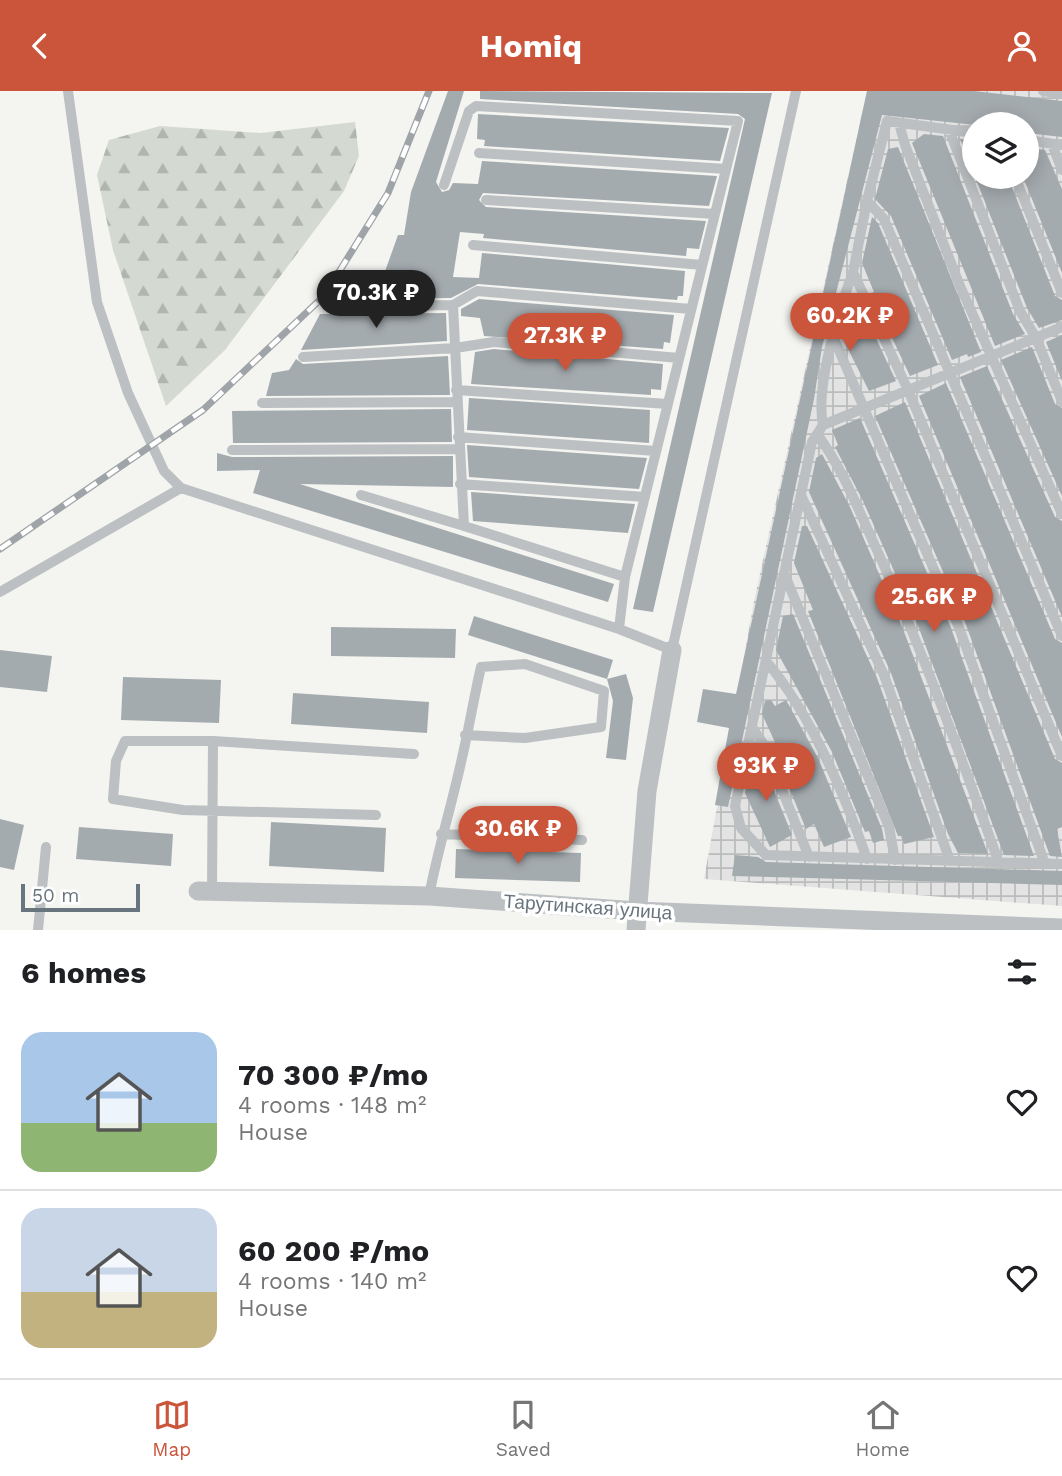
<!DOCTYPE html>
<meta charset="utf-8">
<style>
body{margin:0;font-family:"Work Sans",sans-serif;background:#f2f2f2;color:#202124;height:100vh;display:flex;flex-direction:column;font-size:26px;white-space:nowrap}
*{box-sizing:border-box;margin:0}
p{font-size:23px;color:#757577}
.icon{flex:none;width:38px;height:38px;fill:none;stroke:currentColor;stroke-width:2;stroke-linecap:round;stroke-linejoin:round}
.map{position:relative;height:839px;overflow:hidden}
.panel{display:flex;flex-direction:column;background:#fff;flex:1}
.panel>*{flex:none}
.buttons{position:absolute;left:962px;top:21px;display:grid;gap:14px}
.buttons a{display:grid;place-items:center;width:77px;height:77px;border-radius:50%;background:#fff;box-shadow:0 4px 18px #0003;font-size:35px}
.scale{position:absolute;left:21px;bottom:18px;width:119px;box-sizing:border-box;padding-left:7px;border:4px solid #68757e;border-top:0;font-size:19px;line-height:24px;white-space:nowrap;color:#68757e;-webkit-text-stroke:5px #fff;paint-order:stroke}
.price{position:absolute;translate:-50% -60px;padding:0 16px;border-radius:24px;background:#cb553b;color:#fff;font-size:23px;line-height:46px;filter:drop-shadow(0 2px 4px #0008)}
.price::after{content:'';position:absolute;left:50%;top:42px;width:21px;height:16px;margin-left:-10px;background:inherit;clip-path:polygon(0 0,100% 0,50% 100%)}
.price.current{background:#222;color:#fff}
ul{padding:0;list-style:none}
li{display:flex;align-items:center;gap:21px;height:175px;padding:0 21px}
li+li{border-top:2px solid #e0e0e0}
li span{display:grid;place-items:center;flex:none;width:196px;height:140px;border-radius:21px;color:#555}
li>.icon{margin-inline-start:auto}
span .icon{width:84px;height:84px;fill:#fffc;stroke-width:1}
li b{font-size:30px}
h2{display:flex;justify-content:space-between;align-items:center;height:84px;padding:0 21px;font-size:30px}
header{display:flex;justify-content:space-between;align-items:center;height:91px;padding:0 21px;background:#cb553b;color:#fff;font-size:32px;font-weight:700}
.tabs{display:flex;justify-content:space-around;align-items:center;height:98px;border-top:2px solid #e0e0e0;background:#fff;font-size:19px;color:#757577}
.tabs a{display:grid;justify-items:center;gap:4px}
.tabs .current{color:#cb553b}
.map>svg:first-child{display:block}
</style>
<header><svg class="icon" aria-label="back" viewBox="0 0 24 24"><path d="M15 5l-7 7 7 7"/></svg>Homiq<svg class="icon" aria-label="person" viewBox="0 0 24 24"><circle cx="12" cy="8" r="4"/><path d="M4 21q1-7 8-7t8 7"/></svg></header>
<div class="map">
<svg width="1062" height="839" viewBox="0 0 1062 839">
<defs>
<pattern id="industrial-grid" width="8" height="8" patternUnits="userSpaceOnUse" patternTransform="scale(1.75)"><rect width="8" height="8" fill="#e2e3e2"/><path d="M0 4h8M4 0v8" fill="none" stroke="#bbbdbc"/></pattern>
<pattern id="forest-firs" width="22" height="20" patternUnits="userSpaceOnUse" patternTransform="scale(1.75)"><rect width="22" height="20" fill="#d4d9d1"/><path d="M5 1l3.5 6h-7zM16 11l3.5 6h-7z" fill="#b0b5af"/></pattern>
</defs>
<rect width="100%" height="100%" fill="#f4f4f1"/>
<!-- industrial -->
<path fill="url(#industrial-grid)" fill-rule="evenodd" d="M867,0H1062V815L704,788L754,510ZM975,33H1027V86H975Z"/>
<!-- forest -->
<path fill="url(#forest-firs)" d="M355,31L359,65L344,100L225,259L166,315L113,159L97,84L109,49L160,35L261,42Z"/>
<!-- building -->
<path fill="#a4abaf" d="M448,0H464L436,91L442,101L449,99L453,92L478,93L482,70L717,85L709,115L483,102L479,109L486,116L706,130L699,158L687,157L686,165L483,147L484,143L460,141L453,186L479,187L482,162L685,180L683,205H678L677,209L478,193L451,207L344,208L355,186H383L398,144H404L411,101Z
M480,0L772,2L653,521L633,518L745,28L738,23L480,8Z
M867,0H974L1062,10V46L1027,42V33L975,34L882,24L822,256L814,308L728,716L715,714L729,637L697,631L703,598L736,603Z
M478,23L729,37L720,70L484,55L485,49L477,48Z
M924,43L943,45L1013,223L1025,243L995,255L912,52Z
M960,48L975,49V84Z
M898,56L981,261L968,266L967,263L952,269L891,125L875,108L888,58Z
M1027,57L1045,59L1062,98V182L1023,86H1027Z
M975,86H1008L1055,205L1062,209V229L1039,237L1027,217Z
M872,126L878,132L938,274L910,285L871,202L874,201L862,172Z
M479,208L674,224L670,252L664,251L663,258L484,245L480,227L461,225V218Z
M858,209L896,290L869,300L841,244L850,213Z
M446,222L447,250L301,259L320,223Z
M1062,244V290L1046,251Z
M1032,256L1055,313L1062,317V405L1001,269Z
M494,258L663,273L661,299L651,298V304L471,293L475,261Z
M448,265L450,304L266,305L272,282L289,279L296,268L303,273Z
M987,275L1055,426L1062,430V526L960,286Z
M946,292L1055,548L1062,552V646L919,305Z
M469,307L650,319L649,352L467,339Z
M905,311L1055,668L1062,672V736L1057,738L1062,766L1050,765L965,531L875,325Z
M451,318L452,351L233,352L232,320Z
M860,327L951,537L1034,765L1004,764L917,532L863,410L835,356L838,354L832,339Z
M467,354L647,367L639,398L469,386Z
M217,362L232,366L453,365V396L300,393L614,493L608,511L253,402L260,379L217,380Z
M822,363L850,416L903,538L988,763L958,762L948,743L891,582L809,401L816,367Z
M471,401L635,413L628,442L473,430Z
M802,435H807L877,587L934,746L904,753L901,745H898L808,520L813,519L794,472Z
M793,523L882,738L884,749L873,752L869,740L865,741L832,661L776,559L783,525Z
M474,525L613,569L607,588L468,544Z
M331,536L456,538L455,567L331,565Z
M0,559L52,565L47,601L0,596Z
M626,583L633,607L626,669L606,667L613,610L607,588Z
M123,586L221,589L219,632L121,629Z
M293,602L429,611L427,642L291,633Z
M771,609L775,615L786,609L791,618L818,667L851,746L824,756L814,733L806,738L774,660H779L762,623L765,610Z
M754,660H758L792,744L770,756L745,702Z
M0,728L24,734L14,779L0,776Z
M271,731L386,737L384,781L269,775Z
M79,736L173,743L171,775L76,768Z
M456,758L581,762L580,791L455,787Z
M735,764L758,766L766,771L1062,780V794L732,785Z"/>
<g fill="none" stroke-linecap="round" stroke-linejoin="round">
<!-- service -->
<path stroke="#bcc0c2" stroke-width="10" d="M68,0L97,211L128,302L164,380L181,397
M1043,0L1062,3
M899,32L905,54L960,195L1062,423
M949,39L1020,220L1036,247L1062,310
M975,42L887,30L867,110L884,128L1062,545
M1027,49L1062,54
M1052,53L1062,79
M479,62L726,78
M1015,86L1062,202
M444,94L469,20L476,15L738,30L625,486L619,538
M486,109L715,123
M473,154L702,174
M853,181L867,110
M340,216L453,214
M1062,236L823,334L812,351L735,715L741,737L766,764L1062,773
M834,248L958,534L1045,773
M303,266L455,257L494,251L679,267
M456,299L668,313
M262,312L457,311
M823,334C815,296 839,219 853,181L908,299L1062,665
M817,343C843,378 858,418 876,457C923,560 961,666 999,772
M458,346L656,360
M232,359L459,358
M460,393L645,406
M361,404L464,435
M801,404L884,584L950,770
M784,482L889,736L895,769
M625,486L464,435L453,214L477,200L691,218
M0,501L181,397L619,538L672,559L796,0
M766,570C811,623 844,702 867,768
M752,636L764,654L809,766
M213,650H125L116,670L113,708L183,719L376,724
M441,743L582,749
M212,801L213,650L414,663
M429,805C438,758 452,713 462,667C469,637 474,606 481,576L525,573L604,600L601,636L525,647L465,644
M38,839L46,756"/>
<!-- minor -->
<path stroke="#bcc0c2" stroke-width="19" d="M198,800L429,805L637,820L1062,837
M636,839L647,700L672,559"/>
<defs>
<path id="rail" d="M0,458L203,319L324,205L388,102L429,0"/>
</defs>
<!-- rail casing -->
<use href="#rail" stroke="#9fa4a8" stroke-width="7"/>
<!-- rail -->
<use href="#rail" stroke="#fff" stroke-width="4.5" stroke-dasharray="13" stroke-linecap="butt"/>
</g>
<g text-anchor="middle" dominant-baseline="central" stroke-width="7" stroke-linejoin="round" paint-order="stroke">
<!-- street labels -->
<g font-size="19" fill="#68757e" stroke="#fff">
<text transform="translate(588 816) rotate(4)">Тарутинская улица</text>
</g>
</g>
</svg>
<div class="buttons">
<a><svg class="icon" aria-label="layers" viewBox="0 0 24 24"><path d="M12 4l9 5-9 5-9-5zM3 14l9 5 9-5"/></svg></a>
</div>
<div class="scale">50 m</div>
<b class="price current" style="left:376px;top:239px">70.3K ₽</b>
<b class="price" style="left:850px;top:262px">60.2K ₽</b>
<b class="price" style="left:565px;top:282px">27.3K ₽</b>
<b class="price" style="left:934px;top:543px">25.6K ₽</b>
<b class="price" style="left:766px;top:712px">93K ₽</b>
<b class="price" style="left:518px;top:775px">30.6K ₽</b>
</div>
<section class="panel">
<h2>6 homes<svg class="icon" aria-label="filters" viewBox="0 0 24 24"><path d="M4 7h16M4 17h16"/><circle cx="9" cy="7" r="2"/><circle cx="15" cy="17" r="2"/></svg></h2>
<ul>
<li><span style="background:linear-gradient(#a9c7e8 65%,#8fb573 0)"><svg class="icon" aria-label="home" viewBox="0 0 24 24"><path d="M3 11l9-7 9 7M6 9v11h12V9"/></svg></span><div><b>70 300 ₽/mo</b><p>4 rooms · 148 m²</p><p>House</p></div><svg class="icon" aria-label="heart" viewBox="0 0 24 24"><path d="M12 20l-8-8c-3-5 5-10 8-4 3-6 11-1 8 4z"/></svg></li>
<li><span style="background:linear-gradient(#c9d6e8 60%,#c2b280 0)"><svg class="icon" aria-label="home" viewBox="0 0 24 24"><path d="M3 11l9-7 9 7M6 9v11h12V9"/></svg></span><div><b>60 200 ₽/mo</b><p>4 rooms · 140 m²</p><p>House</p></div><svg class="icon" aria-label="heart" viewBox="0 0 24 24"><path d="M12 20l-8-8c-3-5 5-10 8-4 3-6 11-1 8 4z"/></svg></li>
</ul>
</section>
<nav class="tabs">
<a class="current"><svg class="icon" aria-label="map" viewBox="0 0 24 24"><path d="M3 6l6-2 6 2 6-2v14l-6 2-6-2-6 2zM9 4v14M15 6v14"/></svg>Map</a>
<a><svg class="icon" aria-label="saved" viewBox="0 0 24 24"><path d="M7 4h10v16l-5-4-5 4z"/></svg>Saved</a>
<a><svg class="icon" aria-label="home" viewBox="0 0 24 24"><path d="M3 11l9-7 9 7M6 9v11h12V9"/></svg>Home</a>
</nav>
